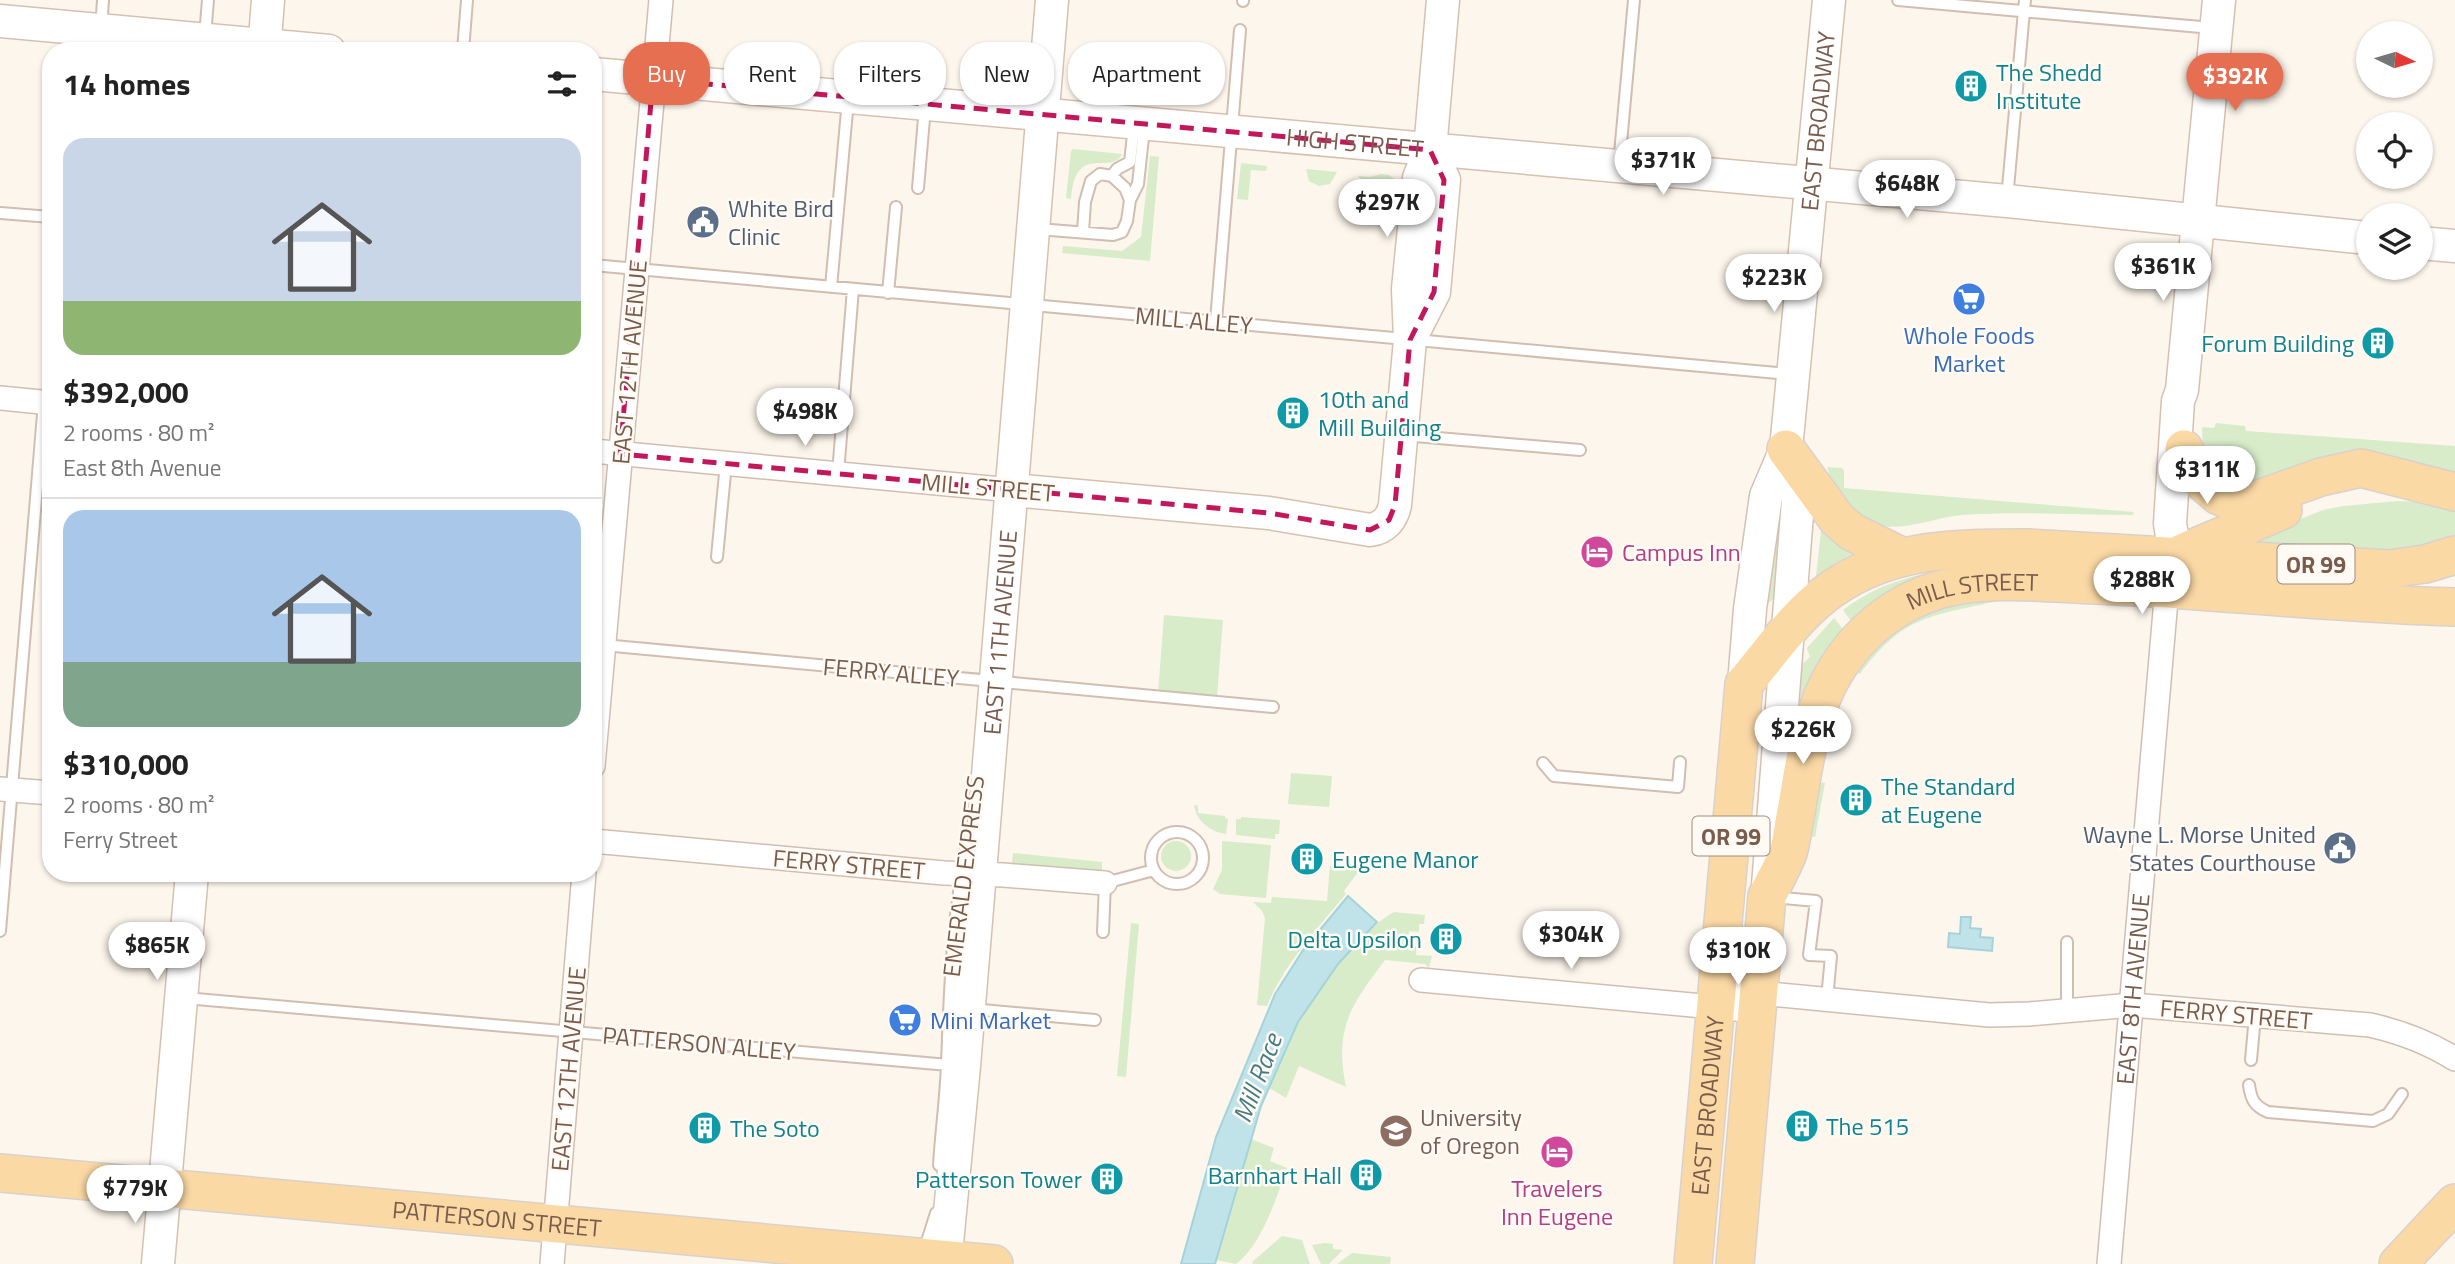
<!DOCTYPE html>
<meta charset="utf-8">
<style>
body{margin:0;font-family:"Titillium Web",sans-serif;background:#f2f2f2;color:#222;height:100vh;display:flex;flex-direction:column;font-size:26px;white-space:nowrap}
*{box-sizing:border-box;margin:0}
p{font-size:23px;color:#767676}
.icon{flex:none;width:38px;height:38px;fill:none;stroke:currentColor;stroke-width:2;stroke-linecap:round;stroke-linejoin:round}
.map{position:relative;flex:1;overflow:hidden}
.details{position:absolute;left:42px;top:42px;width:560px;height:840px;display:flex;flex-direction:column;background:#fff;border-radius:28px;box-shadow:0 2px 5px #0004}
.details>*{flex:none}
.top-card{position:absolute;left:623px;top:42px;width:665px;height:63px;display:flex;gap:14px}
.needle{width:46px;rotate:95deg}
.fabs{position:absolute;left:2356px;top:21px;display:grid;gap:14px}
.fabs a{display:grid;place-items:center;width:77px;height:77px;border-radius:50%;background:#fff;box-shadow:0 2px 5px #0004;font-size:35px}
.price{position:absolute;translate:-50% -60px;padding:0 16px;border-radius:24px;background:#fff;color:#222;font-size:23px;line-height:46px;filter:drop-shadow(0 2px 4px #0008)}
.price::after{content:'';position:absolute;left:50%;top:42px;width:21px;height:16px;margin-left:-10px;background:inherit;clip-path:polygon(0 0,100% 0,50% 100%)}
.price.active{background:#e76f51;color:#fff}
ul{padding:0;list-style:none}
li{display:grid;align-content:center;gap:14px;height:371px;padding:0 21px}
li+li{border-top:2px solid #e0e0e0}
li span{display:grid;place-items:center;height:217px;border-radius:21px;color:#555}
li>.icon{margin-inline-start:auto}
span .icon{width:126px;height:126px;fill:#fffc;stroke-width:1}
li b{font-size:30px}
h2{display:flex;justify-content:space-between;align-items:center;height:84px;padding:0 21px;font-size:30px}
.pill{padding:0 24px;border-radius:28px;background:#fff;box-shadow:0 2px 5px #0004;font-size:24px;line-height:63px}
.pill.active{background:#e76f51;color:#fff}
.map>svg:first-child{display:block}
</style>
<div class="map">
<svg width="2455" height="1264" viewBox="0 0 2455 1264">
<rect width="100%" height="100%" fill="#fdf6ec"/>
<!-- green -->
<path fill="#d8ecc9" d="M1073,149L1122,154C1110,177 1076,141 1071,199L1066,198L1071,151Z
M1150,156L1159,157L1150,261L1062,253L1063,246L1122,251L1141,237Z
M1241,163L1267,166L1266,171L1251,170L1248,200L1237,199Z
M1306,169L1337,172L1330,184L1319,186L1309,181Z
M1381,174L1389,175L1394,179L1391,213H1385L1387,186L1363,183L1358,176L1370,177Z
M2216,423L2245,426L2246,431L2455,446V475L2267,490L2219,484L2203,453L2202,427L2214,428Z
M1827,467L1842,468L1844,471V488L2134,512L2133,515C2076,515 2019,511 1962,515C1937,517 1902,532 1878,525C1854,518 1833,491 1827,467Z
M2398,501L2426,502L2455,509V535L2421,545L2423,548L2391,551L2259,545L2258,536L2323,510L2343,506Z
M1781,515H1786L1782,593L1768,603Z
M1824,524L1855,552L1834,564L1819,578L1816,576L1821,531Z
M1959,568L2026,575L1856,628L1843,610C1877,584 1916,573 1959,568Z
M1994,596L1993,602C1927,617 1904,616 1860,674L1854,670L1869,648L1920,608Z
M1164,615L1223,620L1217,697L1158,693Z
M1834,618L1843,629L1820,661L1798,740L1802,664L1810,657L1807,648Z
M1291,773L1332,776L1329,807L1288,804Z
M1815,782L1825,783L1815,837L1806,836Z
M1194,805L1198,806V813L1225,816V818L1228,819L1226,834C1211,832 1196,821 1194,805Z
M1241,817L1280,820L1279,834H1275V839L1236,835V819H1241Z
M1161 856a15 15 0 1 1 30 0a15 15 0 1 1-30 0Z
M1222,841L1271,845L1266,898L1220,894L1213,889L1222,870Z
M1013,853L1102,862V872L1012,863Z
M1330,866L1361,868L1344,891L1346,894C1317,929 1285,963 1267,1006L1257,1005L1265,918L1262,911L1253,902L1271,903L1272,897L1327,901Z
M1394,912L1425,915L1424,924H1419V932L1409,931L1408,945L1417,947L1416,955L1432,956L1429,968L1425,964L1385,960C1351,1005 1334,1028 1346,1087L1299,1066L1286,1098L1269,1088C1278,1067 1286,1043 1297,1023C1314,990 1362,929 1394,912Z
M1131,923L1139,924L1126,1077L1117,1076Z
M1251,1139L1274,1148L1270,1161L1287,1168C1276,1199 1262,1244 1236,1264L1216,1260Z
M1282,1236L1302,1240L1310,1264H1253L1252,1262Z
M1325,1243L1333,1244V1249L1343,1250L1329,1264H1321L1312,1245Z
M1352,1253L1391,1257L1390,1264H1337Z"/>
<!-- water -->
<path fill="#bfe3e8" stroke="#a5d3da" stroke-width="2" d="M1348,896L1377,922L1338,964L1298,1022L1261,1106L1215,1264H1181L1216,1137L1275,994L1303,950Z
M1961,917H1971L1970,928L1981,929L1980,937L1993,938L1992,951L1948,947L1949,933L1960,934Z"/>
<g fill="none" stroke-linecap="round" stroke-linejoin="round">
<defs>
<path id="lane" d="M1898,0L2212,28
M1243,1V0
M101,29L103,0
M205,36L208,0
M463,51L467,0
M1619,165L1634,0
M1112,176L1125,188L1130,200
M918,188L925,107
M2007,199L2025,0
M0,213L51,217
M1038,229L1113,235L1122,232L1127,221L1130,200L1138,184L1144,128
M1083,232L1085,202L1091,181L1100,174L1112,176L1117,169L1130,162L1134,126
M593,265L1789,374
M831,287L848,100
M888,293L896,207
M1216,321L1240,30
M1403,435L1580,450
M838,473L853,289
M717,557L726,463
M603,645L1273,707
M1543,763L1554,776L1678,787L1680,762
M1151 858a26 26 0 1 1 52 0a26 26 0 1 1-52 0Z
M1773,897L1816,901L1809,955L1831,956L1827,999
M0,931L44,402
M1103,932L1105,883L1154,870
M2067,942V1010
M185,998L960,1066
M971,1009L1095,1020
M2251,1060L2255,1016
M2249,1085C2251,1099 2254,1106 2268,1112L2373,1121L2388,1114L2402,1094
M939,1165C941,1131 946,1097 947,1063C950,987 952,911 969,837
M924,1251L936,1213"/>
<g id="street">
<path d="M0,398L51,403"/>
<path d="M593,451L1012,490"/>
<path d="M593,766L661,0"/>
<path d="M0,789L51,793"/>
<path d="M593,841L944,873L1003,875L1105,883"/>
<path d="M1421,980L1757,1011"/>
<path d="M1718,989L1989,1015L2029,1014L2132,1005L2370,1025C2401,1032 2428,1042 2455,1059"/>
<path d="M552,1264L584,873"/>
<path id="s1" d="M2109,1264L2167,588"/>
</g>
<g id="secondary">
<path d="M0,21L329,51"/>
<path d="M264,51L268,0"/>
<path id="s2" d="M593,74L2007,201L2368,238"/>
<path d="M2420,243L2455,246"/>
<path d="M1412,335L1434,292L1444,180L1430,150"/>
<path d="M1012,490L1269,513L1370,530C1384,528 1392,519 1395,505L1410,340L1408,289L1419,178L1430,150L1443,0"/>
<path d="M2175,556L2170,523L2178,401L2182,390L2219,0"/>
<path id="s3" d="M1744,684L1750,609L1766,496L1786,449L1829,0"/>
<path d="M1768,886L1798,501L1787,454"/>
<path d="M158,1264L192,873"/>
<path id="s4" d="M945,1264L964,1066L1052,0"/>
</g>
<g id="primary">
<path d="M1786,449L1837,519L1852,532L1901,556"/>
<path d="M2184,449L2198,478L2219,496L2239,504L2256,500L2321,477L2361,468L2455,492"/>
<path d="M2182,553L2283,510"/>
<path id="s5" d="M0,1173L994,1264"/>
<path id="s6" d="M1693,1264L1744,684C1771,652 1797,613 1832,589C1893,547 1958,548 2029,548L2390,569L2425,564L2455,555"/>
<path id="s7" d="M1735,1264L1767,896C1774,882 1782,868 1788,853C1792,840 1793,825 1796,812C1804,765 1810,711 1836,670C1859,632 1895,603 1938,590C1989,576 2044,583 2096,585C2216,590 2335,604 2455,607"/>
<path d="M2398,1264L2455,1203"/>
</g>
</defs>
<!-- lane casing -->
<use href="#lane" stroke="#d1beb0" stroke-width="14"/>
<!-- street casing -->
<use href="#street" stroke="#d1beb0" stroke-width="26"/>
<!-- secondary casing -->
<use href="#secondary" stroke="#d6c0b0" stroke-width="35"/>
<!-- primary casing -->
<use href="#primary" stroke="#dad1cd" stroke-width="40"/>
<!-- lane -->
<use href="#lane" stroke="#fff" stroke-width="10"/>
<!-- street -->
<use href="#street" stroke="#fff" stroke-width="23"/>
<!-- secondary -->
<use href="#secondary" stroke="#fff" stroke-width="32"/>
<!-- primary -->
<use href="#primary" stroke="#fbd9a5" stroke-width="37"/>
</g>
<!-- marked area -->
<path fill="none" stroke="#c2185b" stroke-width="5" stroke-dasharray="14 9" stroke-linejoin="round" d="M653,79L1430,150L1444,180L1434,292L1410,340L1395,505L1389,520L1370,530L1269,513L620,454Z"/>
<!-- icons -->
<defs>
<symbol id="building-disc" viewBox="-11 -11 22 22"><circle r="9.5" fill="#0f9aa8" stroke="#fffaf3"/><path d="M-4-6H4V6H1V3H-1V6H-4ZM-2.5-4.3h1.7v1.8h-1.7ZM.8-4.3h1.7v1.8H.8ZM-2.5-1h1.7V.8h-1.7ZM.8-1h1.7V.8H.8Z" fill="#fff"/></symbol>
<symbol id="civic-disc" viewBox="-11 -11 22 22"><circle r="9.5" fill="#5c6f8a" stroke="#fffaf3"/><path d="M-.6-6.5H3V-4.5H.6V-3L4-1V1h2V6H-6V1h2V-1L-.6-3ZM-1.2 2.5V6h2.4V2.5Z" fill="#fff"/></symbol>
<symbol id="supermarket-disc" viewBox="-11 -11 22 22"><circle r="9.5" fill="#3f7fe0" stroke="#fffaf3"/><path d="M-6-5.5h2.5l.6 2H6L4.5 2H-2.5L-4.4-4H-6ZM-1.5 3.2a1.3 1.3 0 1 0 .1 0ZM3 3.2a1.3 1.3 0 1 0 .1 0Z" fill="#fff"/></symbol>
<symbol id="hotel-disc" viewBox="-11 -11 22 22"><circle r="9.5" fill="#d1479c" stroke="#fffaf3"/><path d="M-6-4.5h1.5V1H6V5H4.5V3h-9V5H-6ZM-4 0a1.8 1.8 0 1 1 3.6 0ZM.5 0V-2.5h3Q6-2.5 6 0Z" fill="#fff"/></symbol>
<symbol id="university-disc" viewBox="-11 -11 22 22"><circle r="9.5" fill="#8d6e63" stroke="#fffaf3"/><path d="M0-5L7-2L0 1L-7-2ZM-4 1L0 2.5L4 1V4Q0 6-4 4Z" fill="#fff"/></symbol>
</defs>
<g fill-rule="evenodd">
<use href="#building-disc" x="1952" y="67" width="38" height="38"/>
<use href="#civic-disc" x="684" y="203" width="38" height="38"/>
<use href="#supermarket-disc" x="1950" y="280" width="38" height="38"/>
<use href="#building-disc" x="2359" y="324" width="38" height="38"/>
<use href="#building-disc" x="1274" y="394" width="38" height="38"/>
<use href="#hotel-disc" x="1578" y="533" width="38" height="38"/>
<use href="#building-disc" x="1837" y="781" width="38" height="38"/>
<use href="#civic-disc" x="2321" y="829" width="38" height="38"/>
<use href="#building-disc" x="1288" y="840" width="38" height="38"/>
<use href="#building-disc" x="1427" y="920" width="38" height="38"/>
<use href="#supermarket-disc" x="886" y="1001" width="38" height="38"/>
<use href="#building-disc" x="1783" y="1107" width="38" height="38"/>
<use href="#building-disc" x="686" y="1109" width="38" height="38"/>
<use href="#university-disc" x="1377" y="1112" width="38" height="38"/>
<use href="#hotel-disc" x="1538" y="1133" width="38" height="38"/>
<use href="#building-disc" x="1347" y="1156" width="38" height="38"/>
<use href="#building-disc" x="1088" y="1160" width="38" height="38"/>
</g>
<g text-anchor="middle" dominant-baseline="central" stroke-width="5" stroke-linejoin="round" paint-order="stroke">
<!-- shield labels -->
<g fill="#fffaf3" stroke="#a28b7f" stroke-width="2">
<rect x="2277.5" y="544.5" width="77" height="39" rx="5"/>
<rect x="1692.5" y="816.5" width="77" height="39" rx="5"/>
</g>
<g font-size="23" font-weight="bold" fill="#7a5c4d">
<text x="2316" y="564">OR 99</text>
<text x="1731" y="836">OR 99</text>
</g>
<!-- culture labels -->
<g font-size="24" fill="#0d838f" stroke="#fffaf3" text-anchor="start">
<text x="1996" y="72">The Shedd<tspan x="1996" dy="28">Institute</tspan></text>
<text x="2354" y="343" text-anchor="end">Forum Building</text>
<text x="1318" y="399">10th and<tspan x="1318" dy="28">Mill Building</tspan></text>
<text x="1881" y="786">The Standard<tspan x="1881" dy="28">at Eugene</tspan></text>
<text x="1332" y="859">Eugene Manor</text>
<text x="1422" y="939" text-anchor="end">Delta Upsilon</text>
<text x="1826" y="1126">The 515</text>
<text x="730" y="1128">The Soto</text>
<text x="1342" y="1175" text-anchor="end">Barnhart Hall</text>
<text x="1082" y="1179" text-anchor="end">Patterson Tower</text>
</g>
<!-- street labels -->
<g font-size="24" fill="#7a5c4d" stroke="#fffaf3">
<text stroke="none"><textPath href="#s3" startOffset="570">EAST BROADWAY</textPath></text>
<text stroke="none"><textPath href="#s2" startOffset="765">HIGH STREET</textPath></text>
<text transform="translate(1194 320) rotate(5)">MILL ALLEY</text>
<text transform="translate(629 362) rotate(-85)">EAST 12TH AVENUE</text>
<text transform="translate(988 487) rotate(5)">MILL STREET</text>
<text stroke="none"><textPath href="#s7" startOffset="774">MILL STREET</textPath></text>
<text stroke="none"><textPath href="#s4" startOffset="634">EAST 11TH AVENUE</textPath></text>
<text transform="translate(891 672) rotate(5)">FERRY ALLEY</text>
<text transform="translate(849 864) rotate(5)">FERRY STREET</text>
<text transform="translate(963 876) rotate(-83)">EMERALD EXPRESS</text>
<text stroke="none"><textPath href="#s1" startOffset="276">EAST 8TH AVENUE</textPath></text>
<text transform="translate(2236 1014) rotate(5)">FERRY STREET</text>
<text transform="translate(699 1043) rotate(5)">PATTERSON ALLEY</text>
<text transform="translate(568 1069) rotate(-85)">EAST 12TH AVENUE</text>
<text stroke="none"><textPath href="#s6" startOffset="159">EAST BROADWAY</textPath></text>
<text stroke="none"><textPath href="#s5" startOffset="499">PATTERSON STREET</textPath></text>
</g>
<!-- service labels -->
<g font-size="24" fill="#4e5e75" stroke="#fffaf3" text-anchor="start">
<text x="728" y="208">White Bird<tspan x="728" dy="28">Clinic</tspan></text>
<text x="2316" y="834" text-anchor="end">Wayne L. Morse United<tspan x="2316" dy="28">States Courthouse</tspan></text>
</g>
<!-- shop labels -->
<g font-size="24" fill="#366cbe" stroke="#fffaf3">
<text x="1969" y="335">Whole Foods<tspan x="1969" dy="28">Market</tspan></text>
<text x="930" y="1020" text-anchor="start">Mini Market</text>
</g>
<!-- hotel labels -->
<g font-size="24" fill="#b23c85" stroke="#fffaf3" text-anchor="start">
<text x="1622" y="552">Campus Inn</text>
<text x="1557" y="1188" text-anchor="middle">Travelers<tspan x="1557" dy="28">Inn Eugene</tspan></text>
</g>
<!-- education labels -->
<g font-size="24" fill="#785e54" stroke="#fffaf3" text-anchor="start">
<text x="1420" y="1117">University<tspan x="1420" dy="28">of Oregon</tspan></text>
</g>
<!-- water labels -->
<g font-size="26" font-style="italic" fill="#437c86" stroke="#fffaf3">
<text transform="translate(1257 1078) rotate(-69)">Mill Race</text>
</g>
</g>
</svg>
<div class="fabs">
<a><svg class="needle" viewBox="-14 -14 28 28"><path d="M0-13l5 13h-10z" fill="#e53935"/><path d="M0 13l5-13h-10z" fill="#767676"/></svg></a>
<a><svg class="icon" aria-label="locate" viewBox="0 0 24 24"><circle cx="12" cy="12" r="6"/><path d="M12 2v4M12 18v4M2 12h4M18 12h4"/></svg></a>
<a><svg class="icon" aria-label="layers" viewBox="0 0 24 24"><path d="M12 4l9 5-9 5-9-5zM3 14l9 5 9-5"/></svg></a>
</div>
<b class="price active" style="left:2235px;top:113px">$392K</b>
<b class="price" style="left:1663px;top:197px">$371K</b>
<b class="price" style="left:1907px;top:220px">$648K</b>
<b class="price" style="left:1387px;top:239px">$297K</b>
<b class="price" style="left:2163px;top:303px">$361K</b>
<b class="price" style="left:1774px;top:314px">$223K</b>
<b class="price" style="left:805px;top:448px">$498K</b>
<b class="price" style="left:2207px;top:506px">$311K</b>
<b class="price" style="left:2142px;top:616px">$288K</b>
<b class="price" style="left:1803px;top:766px">$226K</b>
<b class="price" style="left:1571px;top:971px">$304K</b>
<b class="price" style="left:157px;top:982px">$865K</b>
<b class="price" style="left:1738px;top:987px">$310K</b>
<b class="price" style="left:135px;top:1225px">$779K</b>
<div class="top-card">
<a class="pill active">Buy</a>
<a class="pill">Rent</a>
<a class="pill">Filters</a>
<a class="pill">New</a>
<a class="pill">Apartment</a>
</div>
<section class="details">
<h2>14 homes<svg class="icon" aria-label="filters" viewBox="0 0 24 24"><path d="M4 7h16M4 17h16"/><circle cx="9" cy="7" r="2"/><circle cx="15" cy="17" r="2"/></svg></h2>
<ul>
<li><span style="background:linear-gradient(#c9d6e8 75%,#8fb573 0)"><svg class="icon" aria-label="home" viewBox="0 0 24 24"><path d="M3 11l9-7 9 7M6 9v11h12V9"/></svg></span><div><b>$392,000</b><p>2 rooms · 80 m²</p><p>East 8th Avenue</p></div></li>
<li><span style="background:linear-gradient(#a9c7e8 70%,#7fa58c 0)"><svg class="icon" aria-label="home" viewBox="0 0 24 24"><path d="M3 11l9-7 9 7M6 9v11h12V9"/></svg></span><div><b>$310,000</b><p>2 rooms · 80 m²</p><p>Ferry Street</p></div></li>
</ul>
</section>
</div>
